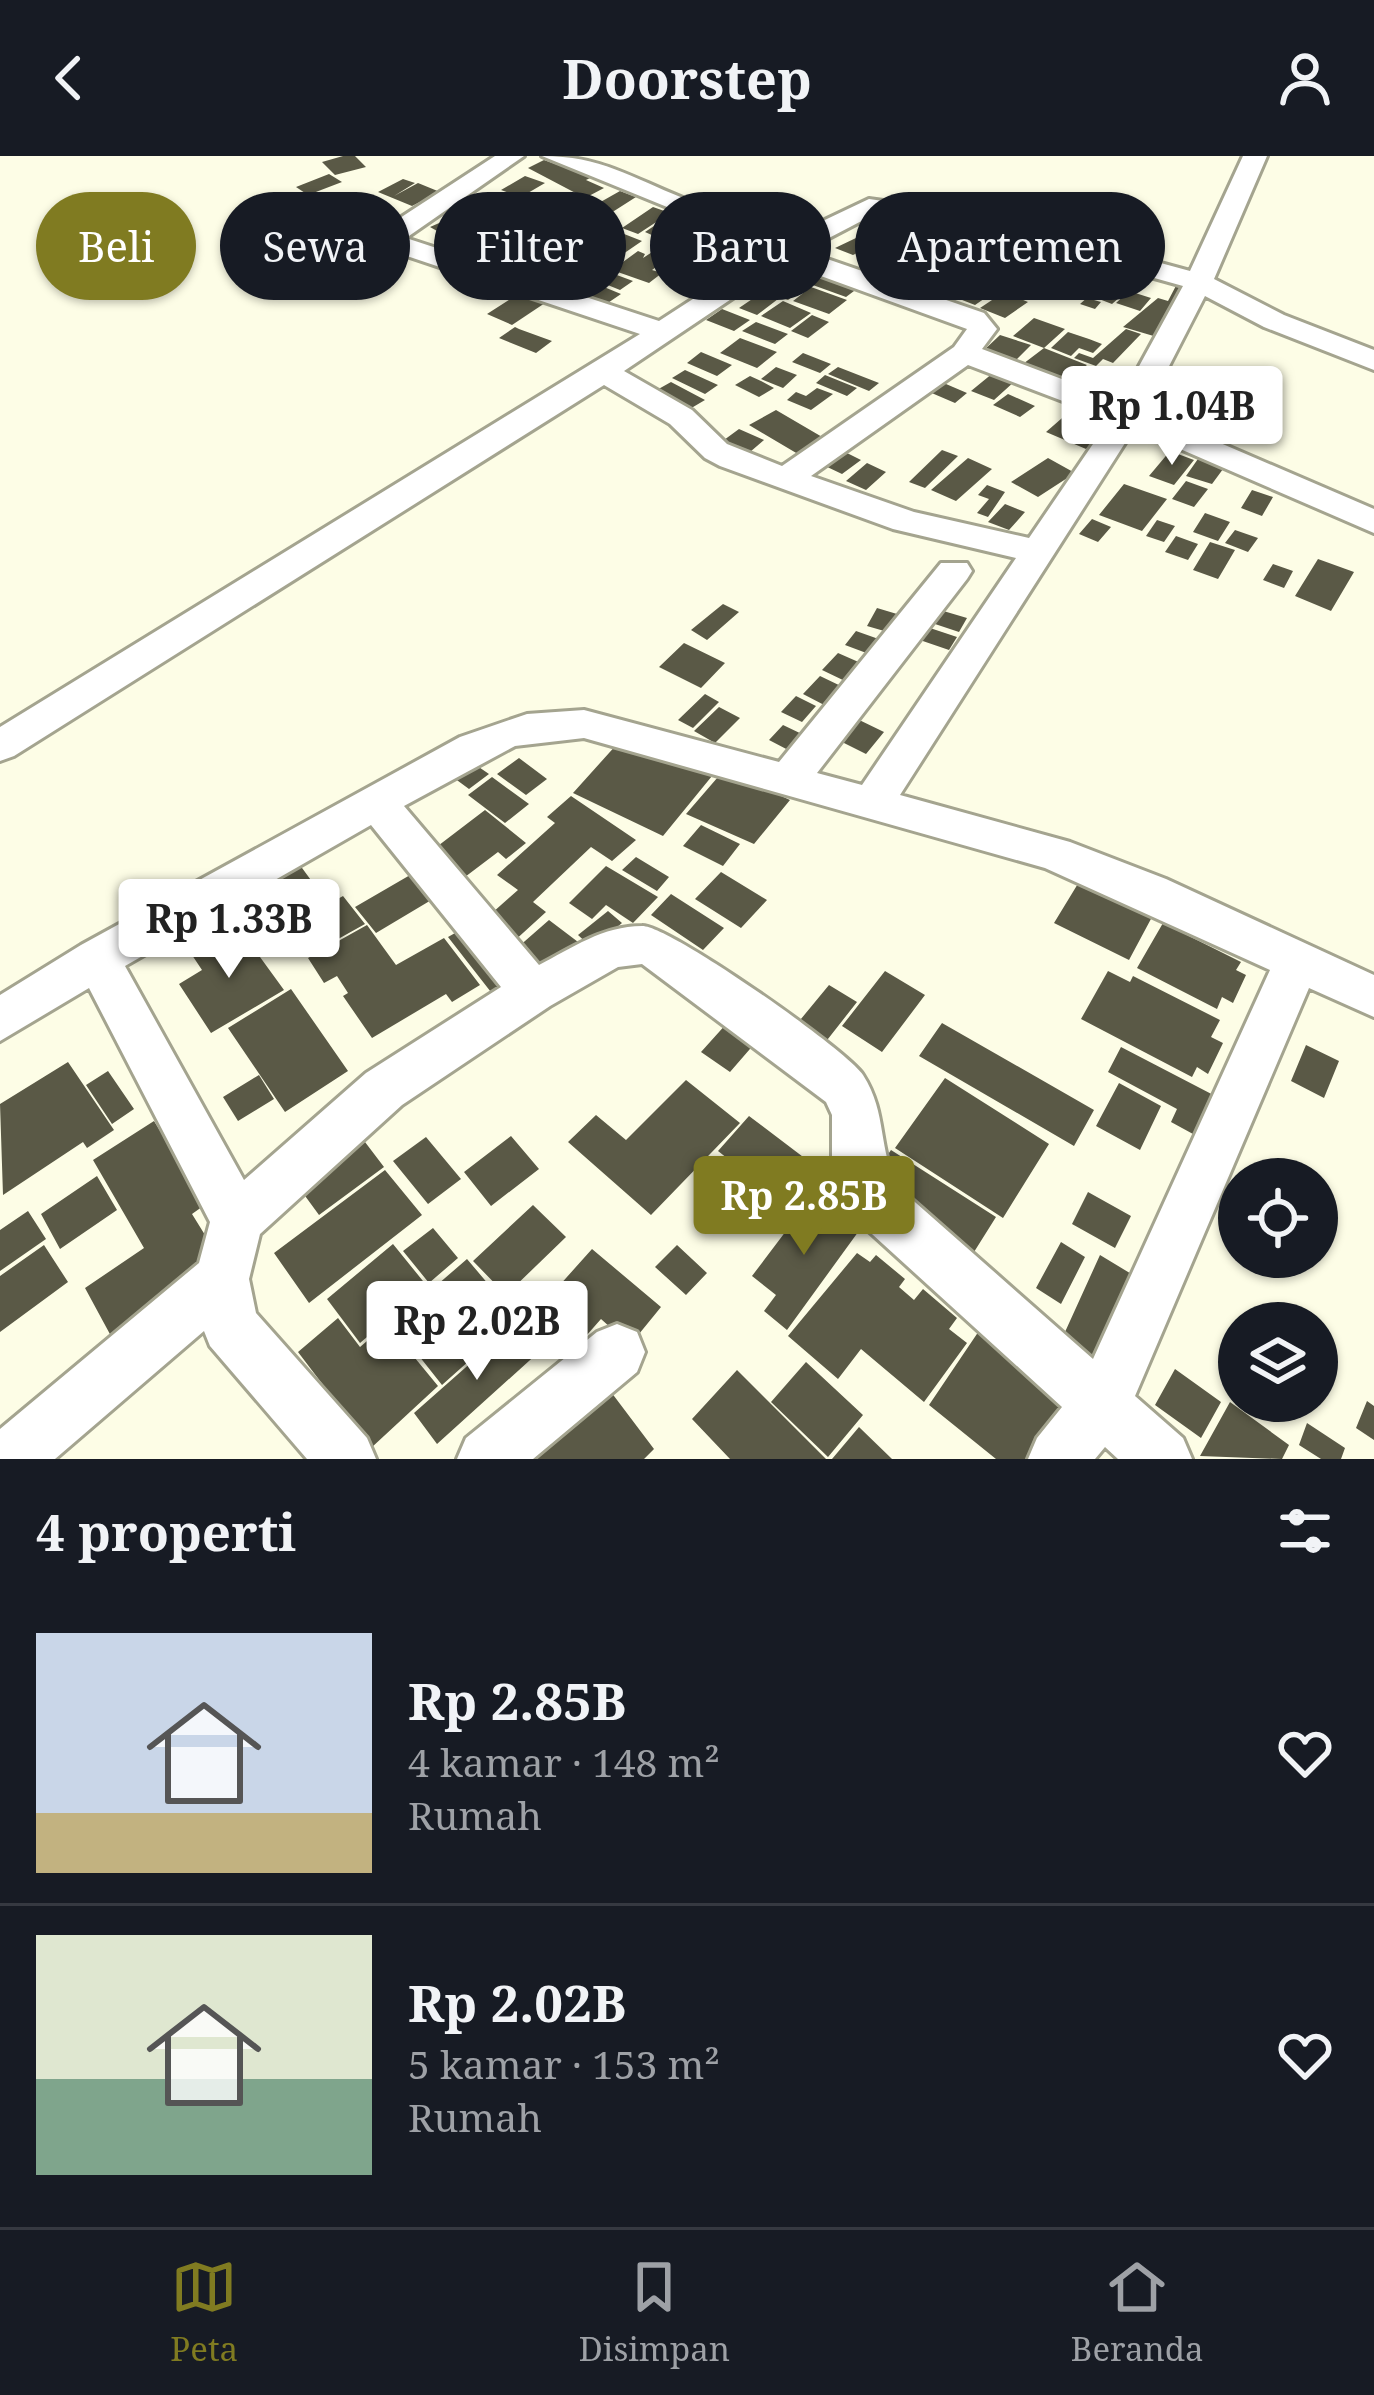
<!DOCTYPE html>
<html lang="id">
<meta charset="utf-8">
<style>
body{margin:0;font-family:"Noto Serif",serif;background:#20242c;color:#f1f3f6;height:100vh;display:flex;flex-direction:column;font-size:45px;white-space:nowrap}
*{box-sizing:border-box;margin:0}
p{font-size:39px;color:#9ea1a6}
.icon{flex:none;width:66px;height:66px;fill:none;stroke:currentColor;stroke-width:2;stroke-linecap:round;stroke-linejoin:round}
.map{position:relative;height:1303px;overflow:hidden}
.sheet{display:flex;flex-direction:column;background:#171b24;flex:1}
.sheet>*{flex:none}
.banner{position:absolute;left:36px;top:36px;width:1302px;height:108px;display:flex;gap:24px}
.tools{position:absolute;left:1218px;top:1002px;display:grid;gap:24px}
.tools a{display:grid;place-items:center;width:120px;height:120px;border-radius:50%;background:#171b24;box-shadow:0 3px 9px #0004;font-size:60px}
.price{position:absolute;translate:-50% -102px;padding:0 27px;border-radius:12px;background:#fff;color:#222;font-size:39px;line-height:78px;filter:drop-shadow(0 3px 6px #0008)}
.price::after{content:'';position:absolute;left:50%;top:72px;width:36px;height:27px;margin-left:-18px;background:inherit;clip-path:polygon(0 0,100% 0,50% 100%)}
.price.on{background:#807b21;color:#fff}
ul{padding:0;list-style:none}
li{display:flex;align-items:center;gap:36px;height:300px;padding:0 36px}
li+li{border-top:3px solid #363941}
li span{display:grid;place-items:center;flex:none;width:336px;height:240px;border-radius:0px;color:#555}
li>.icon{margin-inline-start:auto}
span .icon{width:144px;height:144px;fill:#fffc;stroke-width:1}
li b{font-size:51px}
h2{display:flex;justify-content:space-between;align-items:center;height:144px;padding:0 36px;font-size:51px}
.tag{padding:0 42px;border-radius:54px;background:#171b24;box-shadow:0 3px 9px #0004;font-size:42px;line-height:108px}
.tag.on{background:#807b21;color:#fff}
header{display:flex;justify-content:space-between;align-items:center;height:156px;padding:0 36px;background:#171b24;font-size:54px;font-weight:700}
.tabs{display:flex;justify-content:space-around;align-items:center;height:168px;border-top:3px solid #363941;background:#171b24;font-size:33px;color:#9ea1a6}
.tabs a{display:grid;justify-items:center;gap:6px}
.tabs .on{color:#807b21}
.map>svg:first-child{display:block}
</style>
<header><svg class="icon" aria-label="back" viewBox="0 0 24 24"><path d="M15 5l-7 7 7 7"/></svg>Doorstep<svg class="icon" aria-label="person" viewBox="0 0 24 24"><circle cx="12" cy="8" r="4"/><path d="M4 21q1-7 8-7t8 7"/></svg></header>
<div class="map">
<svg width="1374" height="1303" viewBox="0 0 1374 1303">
<rect width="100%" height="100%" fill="#fdfde6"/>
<!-- building -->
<path fill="#5a5946" d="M343,0H355L366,11L335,19L322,6Z
M544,4L592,21L586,24L604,32L585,42L528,12Z
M329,18L342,26L308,39L296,31Z
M525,20L545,27L521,41L501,34Z
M403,23L415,27L394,40L418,27L440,36L412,50L378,36Z
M620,35L636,41L600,64L580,57L593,48L609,54L597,48Z
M538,51L561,59L550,65L558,68L573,59L593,66L579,74L558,73L538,86L506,74L525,62L551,71L524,59Z
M653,51L670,57L638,78L622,72Z
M687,60L707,68L679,91L645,76L666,62L677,66Z
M453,61L470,70L446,80L430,71Z
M903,61L925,69L908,81L886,73Z
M619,76L642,85L623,98L599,89Z
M883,76L897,82L883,91L875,88L853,99L835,92L856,82L867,87Z
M744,80L774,90L730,121L709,113L718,107L708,104Z
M944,83L962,89L938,107L919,101Z
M901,84L914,86L928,91L913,102L888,93Z
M663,89L713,108L704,114L727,122L716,130L694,122L701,118L694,115L682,123L658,114L670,106L666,104L652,114L662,117L649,127L612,114L638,95L645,98L643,102Z
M977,90L1003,98L979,120L952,112Z
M353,91L391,106L372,116L335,101Z
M559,95L584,104L564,117L538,108Z
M810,110L862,129L846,141L810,128L788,144L752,130L773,116L793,123Z
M1000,112L1050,132L1033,144L983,124Z
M1118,114L1134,119L1121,133L1127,135L1120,141L1112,148L1099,143L1112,129L1094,144L1101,146L1095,153L1080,148Z
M606,115L633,125L620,134L593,123Z
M941,115L970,124L948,143L920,134Z
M569,116L590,122L565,142L544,135Z
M1179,124L1193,128L1157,181L1123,171L1158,142L1168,145Z
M980,127L997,134L975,149L957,142Z
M594,129L604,131L621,138L599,153L572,143Z
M811,131L847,144L829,158L793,145Z
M523,135L548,145L512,169L487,158Z
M1129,135L1151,142L1140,155L1116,147Z
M1004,136L1028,146L1005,162L980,152Z
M761,137L778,143L757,159L739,152Z
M783,145L811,157L790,172L761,160Z
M722,153L750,164L734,175L706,164Z
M812,159L829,166L808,182L791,175Z
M1034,162L1065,173L1044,192L1013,180Z
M756,166L788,178L775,188L742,175Z
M515,171L519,173L552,185L536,197L499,182Z
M1126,173L1141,178L1113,207L1103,203L1096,210L1074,202L1079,197L1093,202Z
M1068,176L1089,183L1102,188L1093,197L1079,192L1071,200L1051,192Z
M1000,179L1031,189L1013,207L982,196Z
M740,182L777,196L757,212L720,197Z
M1044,192L1087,209L1059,232L1015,214Z
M701,196L732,209L717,220L687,207Z
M803,197L831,208L820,217L792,206Z
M776,211L797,219L783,232L761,223Z
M838,211L879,227L869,235L828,218Z
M685,214L718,229L705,238L672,222Z
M993,217L1015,225L994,244L971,235Z
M825,219L857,232L847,240L816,227Z
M750,220L761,225L774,232L759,241L735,229Z
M939,225L967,237L955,247L927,235Z
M671,226L705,244L688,254L655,235Z
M817,232L833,238L811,254L787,244L796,236L806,240Z
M1008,238L1035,250L1020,261L993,249Z
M776,254L829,285L803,301L749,269Z
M1069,256L1110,273L1086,293L1046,276Z
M739,273L764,284L750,296L724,284Z
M841,294L861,304L842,318L821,308Z
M942,294L958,300L925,332L909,326Z
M1170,295L1194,304L1174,329L1149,320Z
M1200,300L1226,309L1212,328L1186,320Z
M968,302L992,313L956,345L931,334Z
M1048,302L1075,317L1038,341L1011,326Z
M867,307L886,316L866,334L846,325Z
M1186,325L1208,333L1194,351L1172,343Z
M1124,328L1167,343L1142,375L1099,359Z
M987,329L1005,336L988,361L977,357L989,343L978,339Z
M1252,334L1273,341L1262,360L1241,352Z
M1005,348L1025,356L1009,374L988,366Z
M1205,357L1230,366L1218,385L1193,376Z
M1092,363L1111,371L1098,386L1079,378Z
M1157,364L1175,370L1164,386L1146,380Z
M1235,374L1258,382L1248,396L1225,387Z
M1176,380L1198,388L1188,404L1165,396Z
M1210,386L1235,394L1218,423L1193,414Z
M1318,403L1354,416L1331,455L1295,440Z
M1273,408L1293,415L1284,432L1263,424Z
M723,448L739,456L707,484L691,474Z
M877,452L907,461L898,479L867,470Z
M940,454L967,462L959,476L932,467Z
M921,469L957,481L949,494L914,482Z
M856,475L887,486L877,501L845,489Z
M684,487L725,507L701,532L659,511Z
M838,497L863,508L847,526L822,514Z
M820,520L845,532L828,551L803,538Z
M705,538L719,546L693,572L678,564Z
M796,540L816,550L802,566L781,556Z
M719,551L740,562L715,587L694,575Z
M851,560L884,576L866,598L832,581Z
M783,569L806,580L792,596L769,584Z
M618,587L649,602L656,595L712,620L663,680L573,637Z
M519,602L547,623L526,639L497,618Z
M470,605L489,618L469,633L450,619Z
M724,614L790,644L754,688L686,658Z
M492,621L529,648L505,667L468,639Z
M571,640L636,684L612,705L591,691L533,746L546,756L512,787L483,765L518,734L497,719L555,667L547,661Z
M485,654L526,687L506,703L498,696L457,727L426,699Z
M701,669L740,688L723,710L683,690Z
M294,701L327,746L270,778L237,732Z
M636,701L669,721L657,735L622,714Z
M606,710L658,741L633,767L606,749L592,763L569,747Z
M417,715L438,740L376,777L355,751Z
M721,716L767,744L741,772L695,743Z
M1079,726L1152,761L1129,804L1054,767Z
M671,738L724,772L703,794L651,759Z
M343,740L365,768L331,787L311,758Z
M608,755L622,767L592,792L578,779Z
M549,764L586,792L555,821L517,792Z
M1163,767L1241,806L1236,814L1246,819L1233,847L1222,841L1217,853L1137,812Z
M471,768L517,826L494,840L448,781Z
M367,769L396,809L444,782L480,829L452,846L446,838L372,882L343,840L348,837L337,820L324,827L308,802Z
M239,772L284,834L211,877L179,828L202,814L192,799Z
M885,815L925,839L882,896L842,870Z
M1108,815L1130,826L1133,820L1220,864L1211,881L1223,887L1208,918L1197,911L1192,921L1081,863Z
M829,829L857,846L824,888L796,869Z
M291,833L348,915L285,956L228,872Z
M728,866L756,886L730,916L701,896Z
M942,867L1094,954L1074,990L919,900Z
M1306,889L1339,905L1324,942L1291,925Z
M1121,891L1223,944L1204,984L1171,966L1177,953L1108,916Z
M68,906L114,974L87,992L83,986L3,1039L0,948Z
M108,915L134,953L112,968L86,929Z
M259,919L274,943L238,965L223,941Z
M945,922L1049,988L1003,1062L895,992Z
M686,924L740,967L651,1059L568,986L596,959L626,984Z
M1119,927L1161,950L1140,994L1096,970Z
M749,960L815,1010L784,1047L718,995Z
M154,965L206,1048L192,1058L218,1100L148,1149L157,1165L118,1193L85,1132L144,1092L93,1004Z
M511,980L539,1013L491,1050L464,1016Z
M426,981L461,1023L428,1048L393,1005Z
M365,986L384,1011L319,1059L300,1033Z
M891,994L996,1061L974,1096L941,1075L876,1016Z
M385,1014L422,1059L309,1147L274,1097Z
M97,1020L117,1054L60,1093L41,1058Z
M1088,1036L1131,1060L1115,1092L1072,1068Z
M814,1038L861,1072L787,1174L764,1155L776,1139L752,1120Z
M533,1049L566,1081L506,1139L473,1105Z
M28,1055L46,1083L0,1115V1074Z
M433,1072L458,1102L429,1127L403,1095Z
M1061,1086L1085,1101L1061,1148L1036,1132Z
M393,1088L427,1130L360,1187L327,1143Z
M44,1089L68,1126L0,1176V1120Z
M677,1089L707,1117L686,1139L655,1111Z
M592,1093L661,1151L630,1189L601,1163L563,1206L524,1169Z
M857,1097L870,1106L876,1099L905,1123L899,1131L914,1144L923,1133L957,1162L949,1173L967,1187L924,1246L861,1193L838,1223L788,1180Z
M1100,1099L1138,1122L1099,1210L1060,1187Z
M467,1103L517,1162L442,1229L393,1167Z
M338,1162L360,1191L387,1168L438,1230L371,1292L298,1196Z
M987,1163L1075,1229L1029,1303H996L929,1249Z
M517,1166L540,1195L437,1288L414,1257Z
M806,1206L863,1259L828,1301L771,1246Z
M1175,1213L1221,1246L1201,1282L1155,1249Z
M737,1214L826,1303H730L692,1263Z
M608,1232L654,1293L644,1303H535L531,1298Z
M1367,1245L1374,1250V1284L1356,1272Z
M1230,1246L1289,1289L1282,1303L1200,1300Z
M1307,1267L1345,1292L1341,1303H1321L1299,1289Z
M859,1271L892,1303H832Z"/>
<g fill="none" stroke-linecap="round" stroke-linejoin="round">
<defs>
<path id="service" d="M549,91L561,94L512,129H502V123Z"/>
<path id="minor" d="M495,0H524L406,82L659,165L770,93L542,0C601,0 630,21 683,42C718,56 754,68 789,81L869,43L912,49L1007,79L1080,85L1190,115L1243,0H1267L1214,123L1284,159L1374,194V214L1264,171L1205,140L1146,255L1374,353V377L1134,273L900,639L1070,686L1166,723L1374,819V861L1309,832L1135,1240L1183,1282L1192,1303H1118L1105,1291L1095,1303H1028L1037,1282L1062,1251L861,1068L832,1010V959L826,946L642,808L618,811L550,850L402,949L260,1078L249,1123L256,1157L367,1282L376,1303H307L210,1190L204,1175L55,1303H0V1273L199,1107L210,1066L89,832L0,885V839L81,789L460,581L527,558L584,554L779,606L941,407H967L972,415L967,423L817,617L862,629L1016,402L893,373L720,310L705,302L670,268L604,229L14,600L0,605V571L640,178L386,93L376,81L380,75ZM873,59L900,62L1004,95L1079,101L1183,130L1120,245L982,193L997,173L984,157L804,95ZM785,107L967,173L954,191L782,310L727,288L692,254L624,215ZM968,209L1110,263L1029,382L914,356L811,320ZM584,582L1045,712L1270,814L1093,1203L899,1032C877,994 888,958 863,919C848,895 669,769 642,770C603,770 572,792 539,809L404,650L515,590ZM371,669L501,831L366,917L244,1024L125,810Z
M617,1168L637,1176L645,1196L637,1216L533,1303H457L466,1282L597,1176Z"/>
</defs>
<!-- service casing -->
<use href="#service" stroke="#a4a48f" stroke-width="6"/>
<!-- minor casing -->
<use href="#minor" stroke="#a4a48f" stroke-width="6"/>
<!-- service -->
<use href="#service" fill="#fff" fill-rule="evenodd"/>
<!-- minor -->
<use href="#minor" fill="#fff" fill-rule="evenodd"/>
</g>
</svg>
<div class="tools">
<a><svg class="icon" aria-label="locate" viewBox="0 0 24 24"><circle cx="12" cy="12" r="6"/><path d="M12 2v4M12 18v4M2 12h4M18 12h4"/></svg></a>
<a><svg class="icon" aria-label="layers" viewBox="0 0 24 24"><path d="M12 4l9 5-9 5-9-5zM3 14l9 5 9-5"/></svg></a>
</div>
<b class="price" style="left:1172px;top:312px">Rp 1.04B</b>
<b class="price" style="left:229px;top:825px">Rp 1.33B</b>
<b class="price on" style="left:804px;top:1102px">Rp 2.85B</b>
<b class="price" style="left:477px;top:1227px">Rp 2.02B</b>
<div class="banner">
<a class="tag on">Beli</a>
<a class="tag">Sewa</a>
<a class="tag">Filter</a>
<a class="tag">Baru</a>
<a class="tag">Apartemen</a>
</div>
</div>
<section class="sheet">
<h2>4 properti<svg class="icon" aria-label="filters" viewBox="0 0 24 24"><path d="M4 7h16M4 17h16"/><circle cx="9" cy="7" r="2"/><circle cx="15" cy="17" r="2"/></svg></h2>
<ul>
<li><span style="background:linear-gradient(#c9d6e8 75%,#c2b280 0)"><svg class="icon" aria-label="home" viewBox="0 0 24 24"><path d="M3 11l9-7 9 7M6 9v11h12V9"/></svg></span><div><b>Rp 2.85B</b><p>4 kamar · 148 m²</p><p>Rumah</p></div><svg class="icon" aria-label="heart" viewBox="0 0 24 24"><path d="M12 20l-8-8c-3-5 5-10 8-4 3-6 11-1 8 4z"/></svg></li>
<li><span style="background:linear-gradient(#dfe7d0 60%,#7fa58c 0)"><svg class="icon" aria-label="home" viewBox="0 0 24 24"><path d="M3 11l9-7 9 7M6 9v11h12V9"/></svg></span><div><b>Rp 2.02B</b><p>5 kamar · 153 m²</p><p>Rumah</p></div><svg class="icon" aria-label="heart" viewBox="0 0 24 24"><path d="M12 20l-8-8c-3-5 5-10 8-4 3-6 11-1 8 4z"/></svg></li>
</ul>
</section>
<nav class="tabs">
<a class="on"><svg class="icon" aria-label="map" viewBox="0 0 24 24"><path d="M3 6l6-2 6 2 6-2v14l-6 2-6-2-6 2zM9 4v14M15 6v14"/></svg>Peta</a>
<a><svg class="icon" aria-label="saved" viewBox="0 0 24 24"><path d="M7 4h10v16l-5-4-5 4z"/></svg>Disimpan</a>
<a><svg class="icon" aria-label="home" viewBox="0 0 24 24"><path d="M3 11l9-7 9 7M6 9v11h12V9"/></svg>Beranda</a>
</nav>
